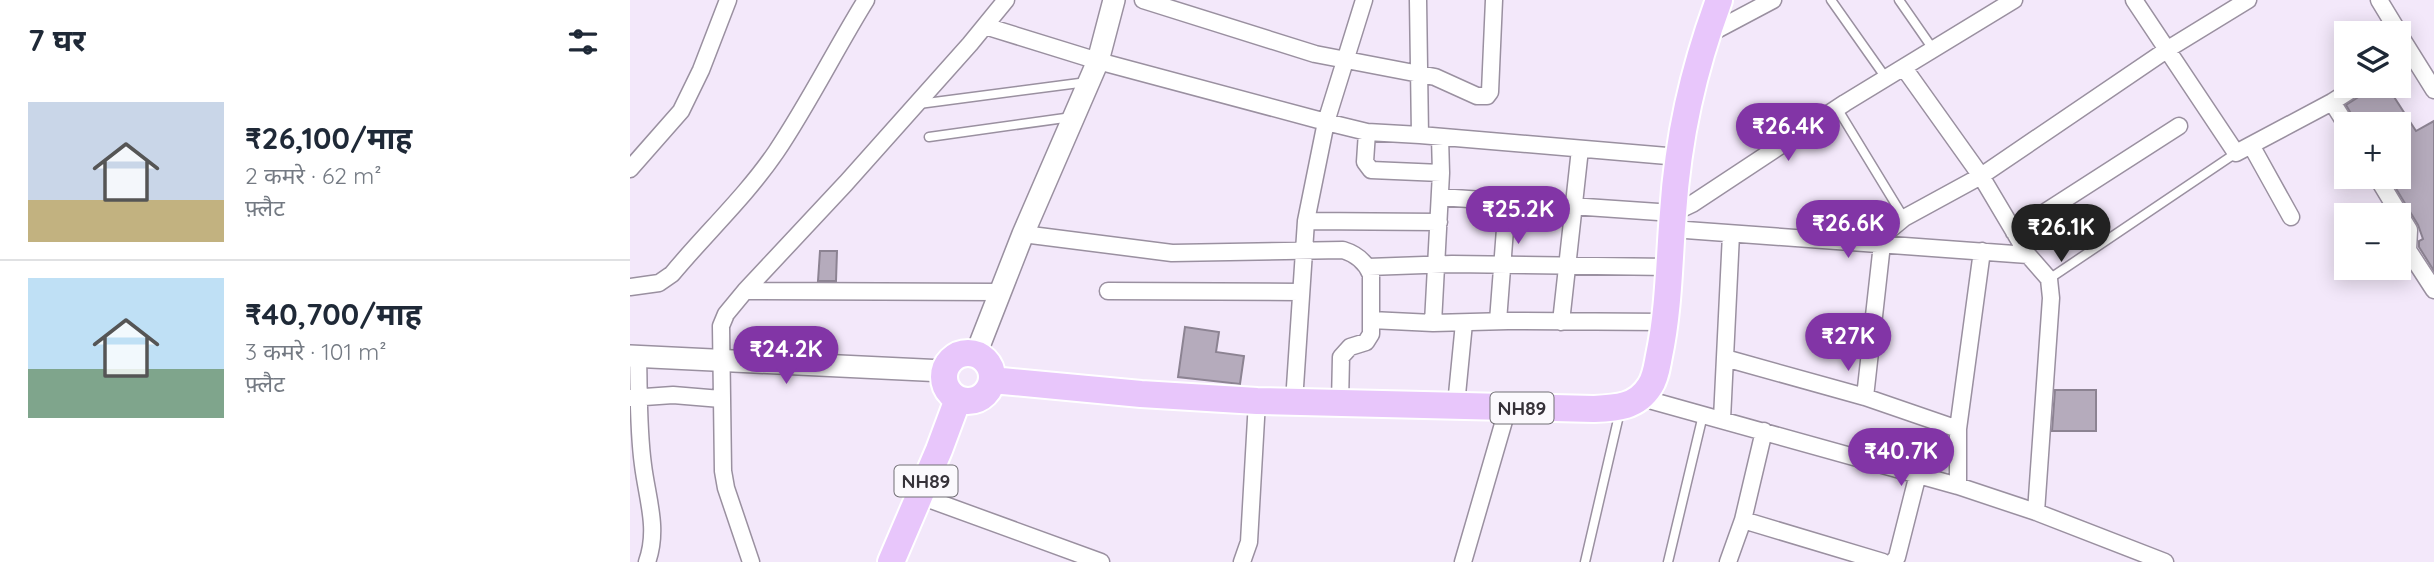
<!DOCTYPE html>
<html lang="hi">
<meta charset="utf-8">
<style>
body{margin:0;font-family:Quicksand,"Noto Sans Devanagari",sans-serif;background:#f6f6f7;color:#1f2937;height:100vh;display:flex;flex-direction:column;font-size:26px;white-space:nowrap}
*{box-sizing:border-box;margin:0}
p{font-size:23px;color:#747a83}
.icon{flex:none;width:38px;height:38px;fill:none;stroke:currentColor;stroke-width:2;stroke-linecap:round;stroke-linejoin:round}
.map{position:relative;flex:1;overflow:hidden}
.panel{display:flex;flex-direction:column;background:#fff;width:630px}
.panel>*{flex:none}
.buttons{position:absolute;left:1704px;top:21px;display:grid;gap:14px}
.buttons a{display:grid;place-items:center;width:77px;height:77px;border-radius:0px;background:#fff;box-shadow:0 4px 18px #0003;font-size:35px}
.price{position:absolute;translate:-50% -60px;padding:0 16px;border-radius:24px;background:#8235a6;color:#fff;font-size:23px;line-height:46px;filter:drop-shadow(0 2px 4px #0008)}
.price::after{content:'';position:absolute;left:50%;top:42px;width:21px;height:16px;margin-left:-10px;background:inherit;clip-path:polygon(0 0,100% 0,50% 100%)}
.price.selected{background:#222;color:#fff}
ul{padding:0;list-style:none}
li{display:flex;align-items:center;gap:21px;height:175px;padding:0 28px}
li+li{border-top:2px solid #e0e1e3}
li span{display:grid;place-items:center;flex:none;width:196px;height:140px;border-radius:0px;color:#555}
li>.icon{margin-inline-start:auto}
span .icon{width:84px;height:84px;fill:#fffc;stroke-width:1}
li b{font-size:30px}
h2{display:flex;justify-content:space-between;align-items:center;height:84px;padding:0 28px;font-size:30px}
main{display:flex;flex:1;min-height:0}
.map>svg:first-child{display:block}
</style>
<main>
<section class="panel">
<h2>7 घर<svg class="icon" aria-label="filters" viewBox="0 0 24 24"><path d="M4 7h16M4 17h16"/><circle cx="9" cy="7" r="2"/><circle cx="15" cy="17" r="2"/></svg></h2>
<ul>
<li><span style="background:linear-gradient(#c9d6e8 70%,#c2b280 0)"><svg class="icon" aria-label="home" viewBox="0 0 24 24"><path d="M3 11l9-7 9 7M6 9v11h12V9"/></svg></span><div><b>₹26,100/माह</b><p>2 कमरे · 62 m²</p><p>फ़्लैट</p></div></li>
<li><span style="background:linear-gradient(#bfe0f5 65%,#7fa58c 0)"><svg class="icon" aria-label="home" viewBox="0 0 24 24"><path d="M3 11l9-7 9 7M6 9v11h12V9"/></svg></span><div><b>₹40,700/माह</b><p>3 कमरे · 101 m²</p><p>फ़्लैट</p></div></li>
</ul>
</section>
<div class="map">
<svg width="1804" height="562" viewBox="0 0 1804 562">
<rect width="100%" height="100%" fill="#f3e8fa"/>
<!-- building -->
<path fill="#b5abbc" stroke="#8c8392" stroke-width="2" d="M1737,86H1757L1786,131L1804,121V271L1789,247V241L1793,239L1788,225L1759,177H1769V124H1727L1716,105L1733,94Z
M190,251H207L206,281H188Z
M555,327L589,332L586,352L614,356L610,384L548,377Z
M1425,390H1466V431H1422Z"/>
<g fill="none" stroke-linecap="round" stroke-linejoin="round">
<defs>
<path id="service" d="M1201,0L1256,78
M1269,0L1303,49
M289,104L457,82
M1207,108L1274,218
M299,137L442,117
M1419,279L1606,153
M955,562L990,411
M1038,562L1073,415"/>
<path id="minor" d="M513,0L685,54L805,77L847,96H857L860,92L864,0
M788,0L790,135L1049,157
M1504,0L1606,153L1702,102L1727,86
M1749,0L1769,33
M355,26L468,61L696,122L737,132L790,135
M1769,34L1804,90
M1077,35L1143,0
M1274,68L1351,176L1398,255L1419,279L1421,298L1406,512
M1702,102L1717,126
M737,132L735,162L741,170L811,173
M1621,145L1661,217
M0,169L51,111L71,70L98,0
M1747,177L1779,230L1778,250L1804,290
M810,197L1043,213L1062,204L1215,103L1384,0
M676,221L809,222
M1042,229L1398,255
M1384,232L1549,126
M393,234L542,253L713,250C726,254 736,262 741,275V334L736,342L720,347L711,357L710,403
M738,267L822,264L1039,267
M0,287L29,283L42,274C76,233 116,196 146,152C179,103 205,50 236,0
M115,291L369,292
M478,291L670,292
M741,320L803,323L878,321L1036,322
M868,321L877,203
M931,322L950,149
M803,323L811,173L810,137
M8,356C9,393 8,429 13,465C17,498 29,529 17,562
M1095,358L1235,397L1328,429
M1235,397L1252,244L1257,232L1274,218L1351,176L1538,49L1618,0
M0,398L43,395L91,399
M1012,398L1328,486L1406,512L1535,562
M664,402L676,221L696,122L734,0
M826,405L834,323
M1092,419L1101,234
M1328,486V429L1352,251
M290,496L471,562
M1113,520L1253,562
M121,562L96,488L93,471L91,326L96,314L115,291L216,183L340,44L376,0
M612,562L619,542L627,401
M833,562L878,407
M1098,562L1113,520L1134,431
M1263,562L1267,557L1288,474"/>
<path id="tertiary" d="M346,354L393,234L468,61L484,0
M0,356L314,371"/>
<path id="primary" d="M314 377a24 24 0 1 1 48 0a24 24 0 1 1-48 0Z
M362,380L511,394L627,401L964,409C987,408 1007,407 1020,386C1026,377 1027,366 1029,356C1039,309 1039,260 1043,213C1048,137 1063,71 1089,0
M261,562L309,450L328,399"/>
</defs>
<!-- service casing -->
<use href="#service" stroke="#9a90a0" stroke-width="11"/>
<!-- minor casing -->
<use href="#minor" stroke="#9a90a0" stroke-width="19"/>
<!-- tertiary casing -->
<use href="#tertiary" stroke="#9a90a0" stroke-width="24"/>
<!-- primary casing -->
<use href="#primary" stroke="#fff" stroke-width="30"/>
<!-- service -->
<use href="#service" stroke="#fff" stroke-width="8"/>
<!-- minor -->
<use href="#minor" stroke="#fff" stroke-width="16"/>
<!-- tertiary -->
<use href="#tertiary" stroke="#fff" stroke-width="21"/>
<!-- primary -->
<use href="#primary" stroke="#e8c6fb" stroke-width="26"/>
</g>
<g text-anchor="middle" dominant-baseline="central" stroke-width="7" stroke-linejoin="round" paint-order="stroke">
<!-- shield labels -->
<g fill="#fbf9fd" stroke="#716e74" stroke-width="2">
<rect x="860.5" y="392.5" width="63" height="31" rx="5"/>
<rect x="264.5" y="465.5" width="63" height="31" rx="5"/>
</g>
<g font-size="19" font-weight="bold" fill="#363239">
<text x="892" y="408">NH89</text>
<text x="296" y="481">NH89</text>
</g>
</g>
</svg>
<div class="buttons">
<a><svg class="icon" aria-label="layers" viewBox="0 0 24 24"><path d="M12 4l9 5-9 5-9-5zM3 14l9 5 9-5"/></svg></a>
<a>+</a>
<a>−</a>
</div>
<b class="price" style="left:1158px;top:163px">₹26.4K</b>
<b class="price" style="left:888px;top:246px">₹25.2K</b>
<b class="price" style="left:1218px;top:260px">₹26.6K</b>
<b class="price selected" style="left:1431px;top:264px">₹26.1K</b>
<b class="price" style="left:1218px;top:373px">₹27K</b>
<b class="price" style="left:156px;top:386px">₹24.2K</b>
<b class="price" style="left:1271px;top:488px">₹40.7K</b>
</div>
</main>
